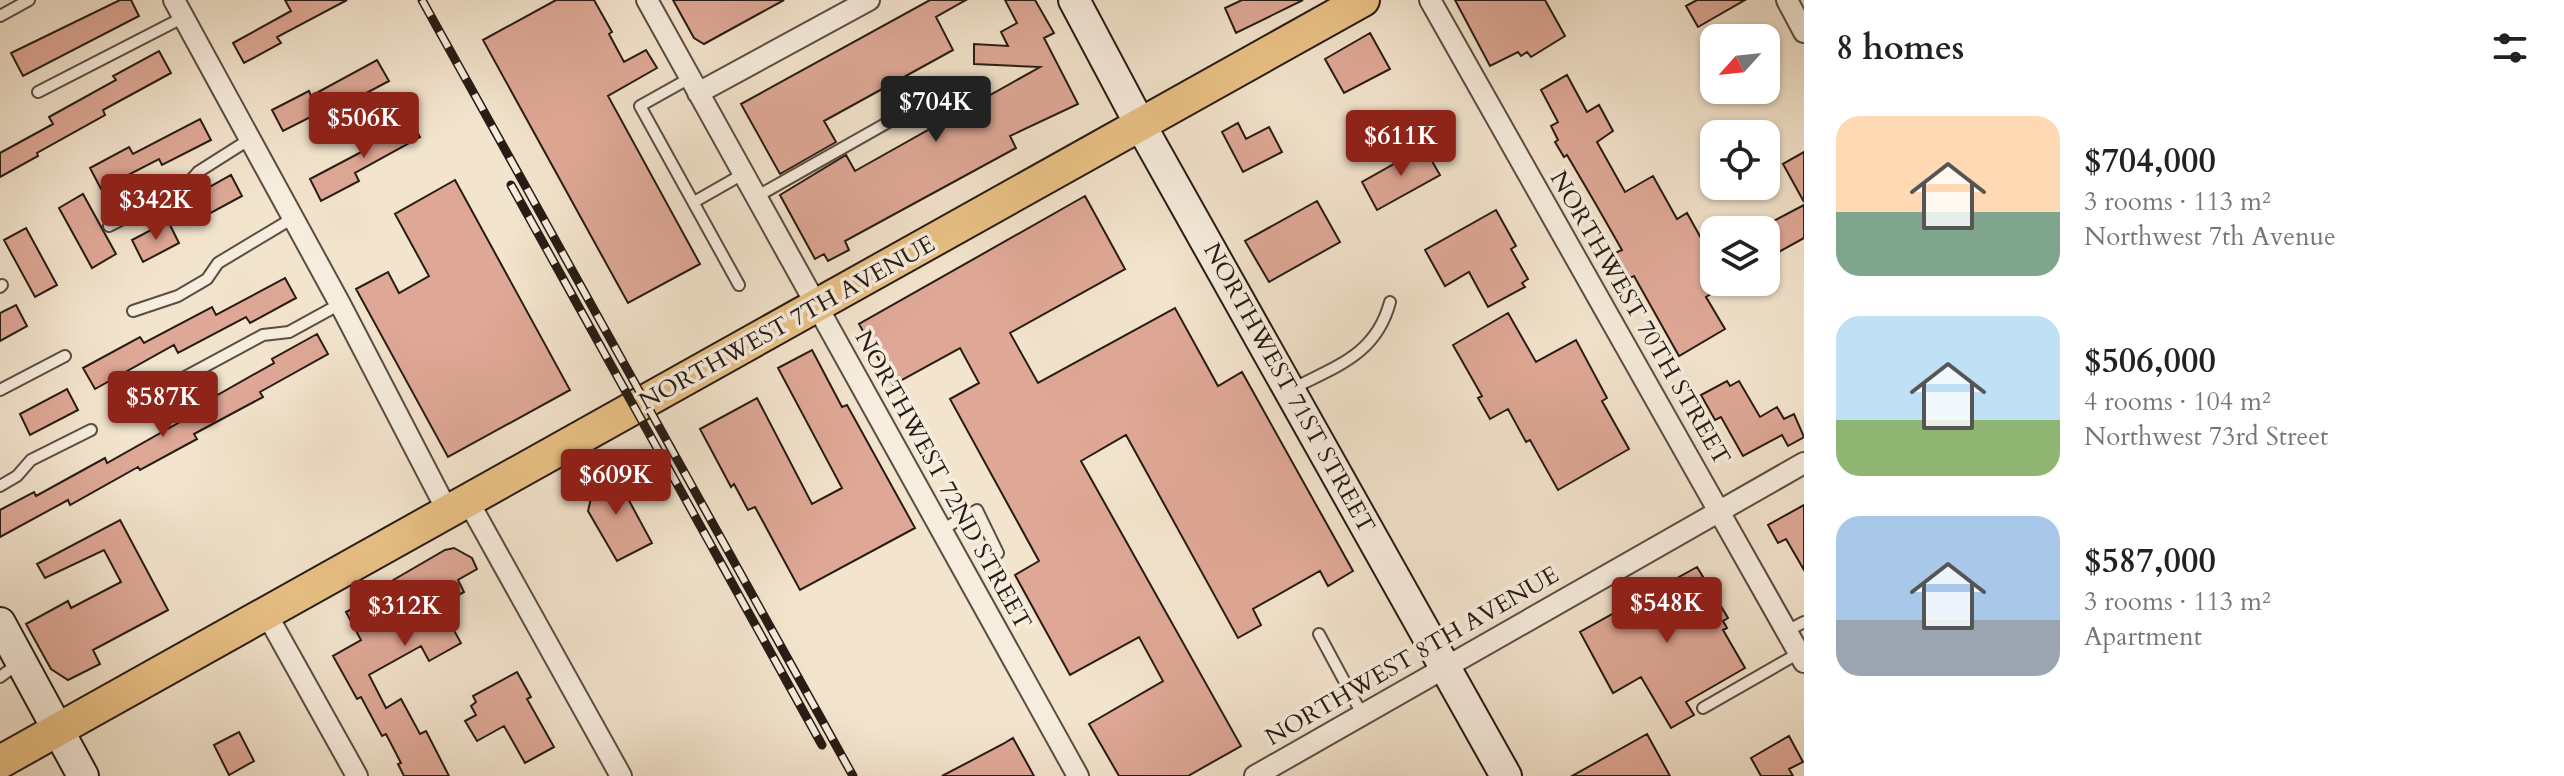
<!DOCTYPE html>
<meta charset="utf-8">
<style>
body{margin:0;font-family:Cardo,serif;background:#f2f2f2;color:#222;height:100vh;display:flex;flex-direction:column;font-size:30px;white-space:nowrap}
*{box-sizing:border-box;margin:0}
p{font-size:26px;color:#767676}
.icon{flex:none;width:44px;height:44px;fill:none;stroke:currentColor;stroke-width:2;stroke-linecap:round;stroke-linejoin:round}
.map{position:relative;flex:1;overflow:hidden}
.drawer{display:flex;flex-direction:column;background:#fff;width:760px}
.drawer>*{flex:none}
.needle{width:52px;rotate:243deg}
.controls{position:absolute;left:1700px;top:24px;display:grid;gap:16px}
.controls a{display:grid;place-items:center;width:80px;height:80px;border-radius:16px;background:#fff;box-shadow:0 2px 6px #0004;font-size:40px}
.price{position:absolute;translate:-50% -68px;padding:0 18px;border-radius:8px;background:#8f2418;color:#fff;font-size:26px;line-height:52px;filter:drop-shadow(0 2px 4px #0008)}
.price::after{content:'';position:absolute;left:50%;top:48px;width:24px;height:18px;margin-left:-12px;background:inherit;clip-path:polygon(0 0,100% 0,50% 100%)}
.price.active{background:#222;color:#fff}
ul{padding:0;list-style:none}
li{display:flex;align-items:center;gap:24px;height:200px;padding:0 32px}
li span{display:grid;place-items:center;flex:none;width:224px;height:160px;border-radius:24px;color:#555}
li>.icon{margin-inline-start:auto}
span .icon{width:96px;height:96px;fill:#fffc;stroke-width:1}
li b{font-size:34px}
h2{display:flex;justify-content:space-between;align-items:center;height:96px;padding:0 32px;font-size:34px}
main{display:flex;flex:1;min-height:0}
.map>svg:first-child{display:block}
</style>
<main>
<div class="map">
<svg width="1804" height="776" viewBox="0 0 1804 776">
<rect width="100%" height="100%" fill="#f3e4cd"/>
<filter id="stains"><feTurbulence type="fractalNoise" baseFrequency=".0025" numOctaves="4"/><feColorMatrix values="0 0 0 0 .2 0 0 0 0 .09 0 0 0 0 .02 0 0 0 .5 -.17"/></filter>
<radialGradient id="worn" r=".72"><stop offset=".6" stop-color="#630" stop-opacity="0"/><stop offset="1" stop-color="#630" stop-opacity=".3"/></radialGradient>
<!-- building -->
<path fill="#dfa896" stroke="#271b14" stroke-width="2" d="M120,0H131L139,16L23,76L11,53Z
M285,0H347L277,37L281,43L244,63L233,43L291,11Z
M556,0H594L612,32L609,34L624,62L646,50L657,68L608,96L700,264L628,303L483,40Z
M673,0H784L704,44L694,38Z
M930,0H966L936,17L953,50L824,121L836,142L780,174L741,104Z
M1005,0H1035L1054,33L1044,38L1078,104L1010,136L1016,148L845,241L849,250L828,261L824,254L815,259L780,195L846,155L855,171L1040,67L974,64V44L1008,46L1001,32L1017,23Z
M1242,0H1303L1236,33L1225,8Z
M1455,0H1545L1565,36L1531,57L1527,52L1521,56L1518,52L1490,66Z
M1697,0H1745L1698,27L1686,6Z
M1370,33L1390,69L1344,93L1325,59Z
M159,51L171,73L103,110L105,115L37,153L38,156L0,177V153L53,124L49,117L116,80L113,76Z
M377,60L389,81L342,106L340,102L283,131L272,110L309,91L311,96Z
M1567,75L1587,112L1599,105L1613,131L1597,142L1625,192L1653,176L1677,219L1687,213L1707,249L1714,245V292L1706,297L1725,329L1679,356L1634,276L1630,278L1615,253L1622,250L1594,201L1567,155L1564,157L1555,142L1558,140L1551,126L1558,122L1541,90Z
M409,118L420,137L355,173L359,181L321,201L310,179L367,149L364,143Z
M200,119L211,140L162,165L159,159L101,189L90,168L129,147L133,154Z
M1238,123L1246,139L1269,127L1282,152L1243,172L1222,132Z
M1424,147L1440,175L1377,210L1362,182Z
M1804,152V202L1783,164Z
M231,175L242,196L194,222L183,202Z
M455,180L570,390L448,457L356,289L388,272L399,293L429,276L395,214Z
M83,194L116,254L92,268L59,208Z
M1085,196L1125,269L1010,333L1038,383L1175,308L1218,386L1242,372L1353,571L1328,586L1320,571L1253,609L1261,625L1238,638L1126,435L1081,461L1241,746L1188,776H1119L1089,724L1163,681L1139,637L1070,675L1015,575L1039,561L950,399L979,383L960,348L893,385L859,324Z
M1317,201L1340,242L1269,282L1245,241Z
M1804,205V238L1766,259V225Z
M1496,210L1516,246L1511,249L1528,279L1522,283L1525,287L1488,307L1469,272L1445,286L1425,250Z
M168,221L179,243L143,262L132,240Z
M26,228L57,285L35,297L4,240Z
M285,278L296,298L250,323L246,317L178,353L174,345L95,389L83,368L140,337L144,343L212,307L216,315Z
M16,305L27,326L0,341V313Z
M1508,313L1536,362L1576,340L1607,398L1602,401L1629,449L1558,490L1530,440L1526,442L1508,409L1490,419L1478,398L1482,396L1453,345Z
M317,334L328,354L260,392L263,397L194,434L197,439L140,470L138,467L70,505L68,500L0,537V510L34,492L36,496L105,458L107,463L210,405L207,401L274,363L272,359Z
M812,350L842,407L847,405L915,528L800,590L755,507L748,510L734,484L731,487L700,429L757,398L812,504L842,488L778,368Z
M1727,381L1730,386L1739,381L1760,417L1777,407L1784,419L1794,414L1804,437L1788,446L1782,435L1743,456L1721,417L1715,420L1701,395Z
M67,389L78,410L30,435L20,414Z
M613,471L652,543L617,561L588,511L593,490L588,483Z
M1804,505V570L1786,539L1778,543L1768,525Z
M120,520L168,610L93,650L100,664L68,680L51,669L26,624L68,601L71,608L121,582L104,550L45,578L37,564Z
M454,548L472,558L477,569L458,580L464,592L440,605L461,643L429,661L421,646L369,675L386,708L401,699L420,734L426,731L449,776H404L398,764L401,763L386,734L382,736L361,697L357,699L333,656L361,640L346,612L365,602L363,598L383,586L445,550Z
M1697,567L1728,618L1723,621L1727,628L1723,630L1745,668L1686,702L1694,715L1671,728L1641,677L1613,693L1580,632Z
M517,672L531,697L527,699L554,747L525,763L504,726L477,741L465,721L476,715L471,706L476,702L473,696Z
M239,732L254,761L229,775L214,745Z
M1647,734L1670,776H1572Z
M1789,736L1803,762L1789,769L1793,776H1761L1751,758Z
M1013,738L1034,776H942L1003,744Z"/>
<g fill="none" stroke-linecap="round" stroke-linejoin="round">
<defs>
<path id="lane" d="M0,16L29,0
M690,78L640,106L739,285
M38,92L184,17
M756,197L954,85
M694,202L743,174
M109,226L185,187L198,172L250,139
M0,287L2,285
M133,311L178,296L207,279L218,263L293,218
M1292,389C1336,366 1376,355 1390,302
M0,390L65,356
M161,390L263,335L289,332L340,304
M0,486L17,476L31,460L91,430
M941,530L977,510L998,553
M1787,631L1804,622
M1319,634L1362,714
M0,677L19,663
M1703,708L1799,653"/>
<path id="street" d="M174,0L340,304L448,512
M647,0L1078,776
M1430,0L1804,662
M1787,0L1804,32
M698,93L869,0
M468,501L621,776
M266,613L357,776
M1255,776L1804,463"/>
<path id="secondary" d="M1074,0L1141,126L1506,776
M0,623L83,776"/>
<path id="primary" d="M0,762L1363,0"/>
</defs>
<!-- lane casing -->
<use href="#lane" stroke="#5a4d42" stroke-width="14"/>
<!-- street casing -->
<use href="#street" stroke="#5a4d42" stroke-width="24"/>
<!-- secondary casing -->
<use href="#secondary" stroke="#271b14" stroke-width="34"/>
<!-- primary casing -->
<use href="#primary" stroke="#271b14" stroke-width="36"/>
<!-- lane -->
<use href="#lane" stroke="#f7edde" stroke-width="10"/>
<!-- street -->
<use href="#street" stroke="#f7edde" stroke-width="20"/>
<!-- secondary -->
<use href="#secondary" stroke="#f7edde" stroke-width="30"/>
<!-- primary -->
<use href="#primary" stroke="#eac286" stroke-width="32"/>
<defs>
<path id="rail" d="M422,0L853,776
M511,185L822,745"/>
</defs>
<!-- rail casing -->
<use href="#rail" stroke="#271b14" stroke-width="9"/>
<!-- rail -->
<use href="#rail" stroke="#f7edde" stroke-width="6" stroke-dasharray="18" stroke-linecap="butt"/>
</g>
<g text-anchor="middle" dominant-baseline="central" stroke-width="7" stroke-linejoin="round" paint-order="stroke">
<!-- street labels -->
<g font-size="24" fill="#271b14" stroke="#f7edde">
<text transform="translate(1640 318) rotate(60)">NORTHWEST 70TH STREET</text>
<text transform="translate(787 323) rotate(-29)">NORTHWEST 7TH AVENUE</text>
<text transform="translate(1289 388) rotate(61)">NORTHWEST 71ST STREET</text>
<text transform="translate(943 480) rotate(61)">NORTHWEST 72ND STREET</text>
<text transform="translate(1412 656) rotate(-30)">NORTHWEST 8TH AVENUE</text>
</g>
</g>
<rect width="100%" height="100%" filter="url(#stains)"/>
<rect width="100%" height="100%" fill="url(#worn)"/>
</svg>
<div class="controls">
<a><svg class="needle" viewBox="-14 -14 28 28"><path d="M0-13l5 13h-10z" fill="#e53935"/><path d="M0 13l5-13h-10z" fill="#767676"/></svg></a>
<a><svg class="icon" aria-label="locate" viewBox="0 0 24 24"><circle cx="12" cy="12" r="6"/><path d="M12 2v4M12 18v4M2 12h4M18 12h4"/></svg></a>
<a><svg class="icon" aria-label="layers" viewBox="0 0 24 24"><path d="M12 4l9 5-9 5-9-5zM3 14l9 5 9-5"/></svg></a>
</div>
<b class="price active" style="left:936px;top:144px">$704K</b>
<b class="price" style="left:364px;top:160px">$506K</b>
<b class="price" style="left:1401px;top:178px">$611K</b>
<b class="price" style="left:156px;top:242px">$342K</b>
<b class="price" style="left:163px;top:439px">$587K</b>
<b class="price" style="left:616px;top:517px">$609K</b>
<b class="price" style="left:1667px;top:645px">$548K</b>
<b class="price" style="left:405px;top:648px">$312K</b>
</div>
<section class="drawer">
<h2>8 homes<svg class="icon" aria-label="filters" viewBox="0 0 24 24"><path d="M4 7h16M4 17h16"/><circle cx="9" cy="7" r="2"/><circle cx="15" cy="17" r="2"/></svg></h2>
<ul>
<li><span style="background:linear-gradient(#ffd9b3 60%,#7fa58c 0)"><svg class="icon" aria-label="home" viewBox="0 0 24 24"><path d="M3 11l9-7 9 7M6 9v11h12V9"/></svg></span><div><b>$704,000</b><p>3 rooms · 113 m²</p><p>Northwest 7th Avenue</p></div></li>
<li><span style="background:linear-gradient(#bfe0f5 65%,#8fb573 0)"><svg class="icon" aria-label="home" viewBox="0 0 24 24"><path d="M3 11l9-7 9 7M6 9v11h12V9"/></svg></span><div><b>$506,000</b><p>4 rooms · 104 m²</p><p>Northwest 73rd Street</p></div></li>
<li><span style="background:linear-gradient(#a9c7e8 65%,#9aa5b1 0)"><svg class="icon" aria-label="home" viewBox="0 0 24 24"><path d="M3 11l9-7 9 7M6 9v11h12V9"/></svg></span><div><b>$587,000</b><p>3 rooms · 113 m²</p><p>Apartment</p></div></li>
</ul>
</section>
</main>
